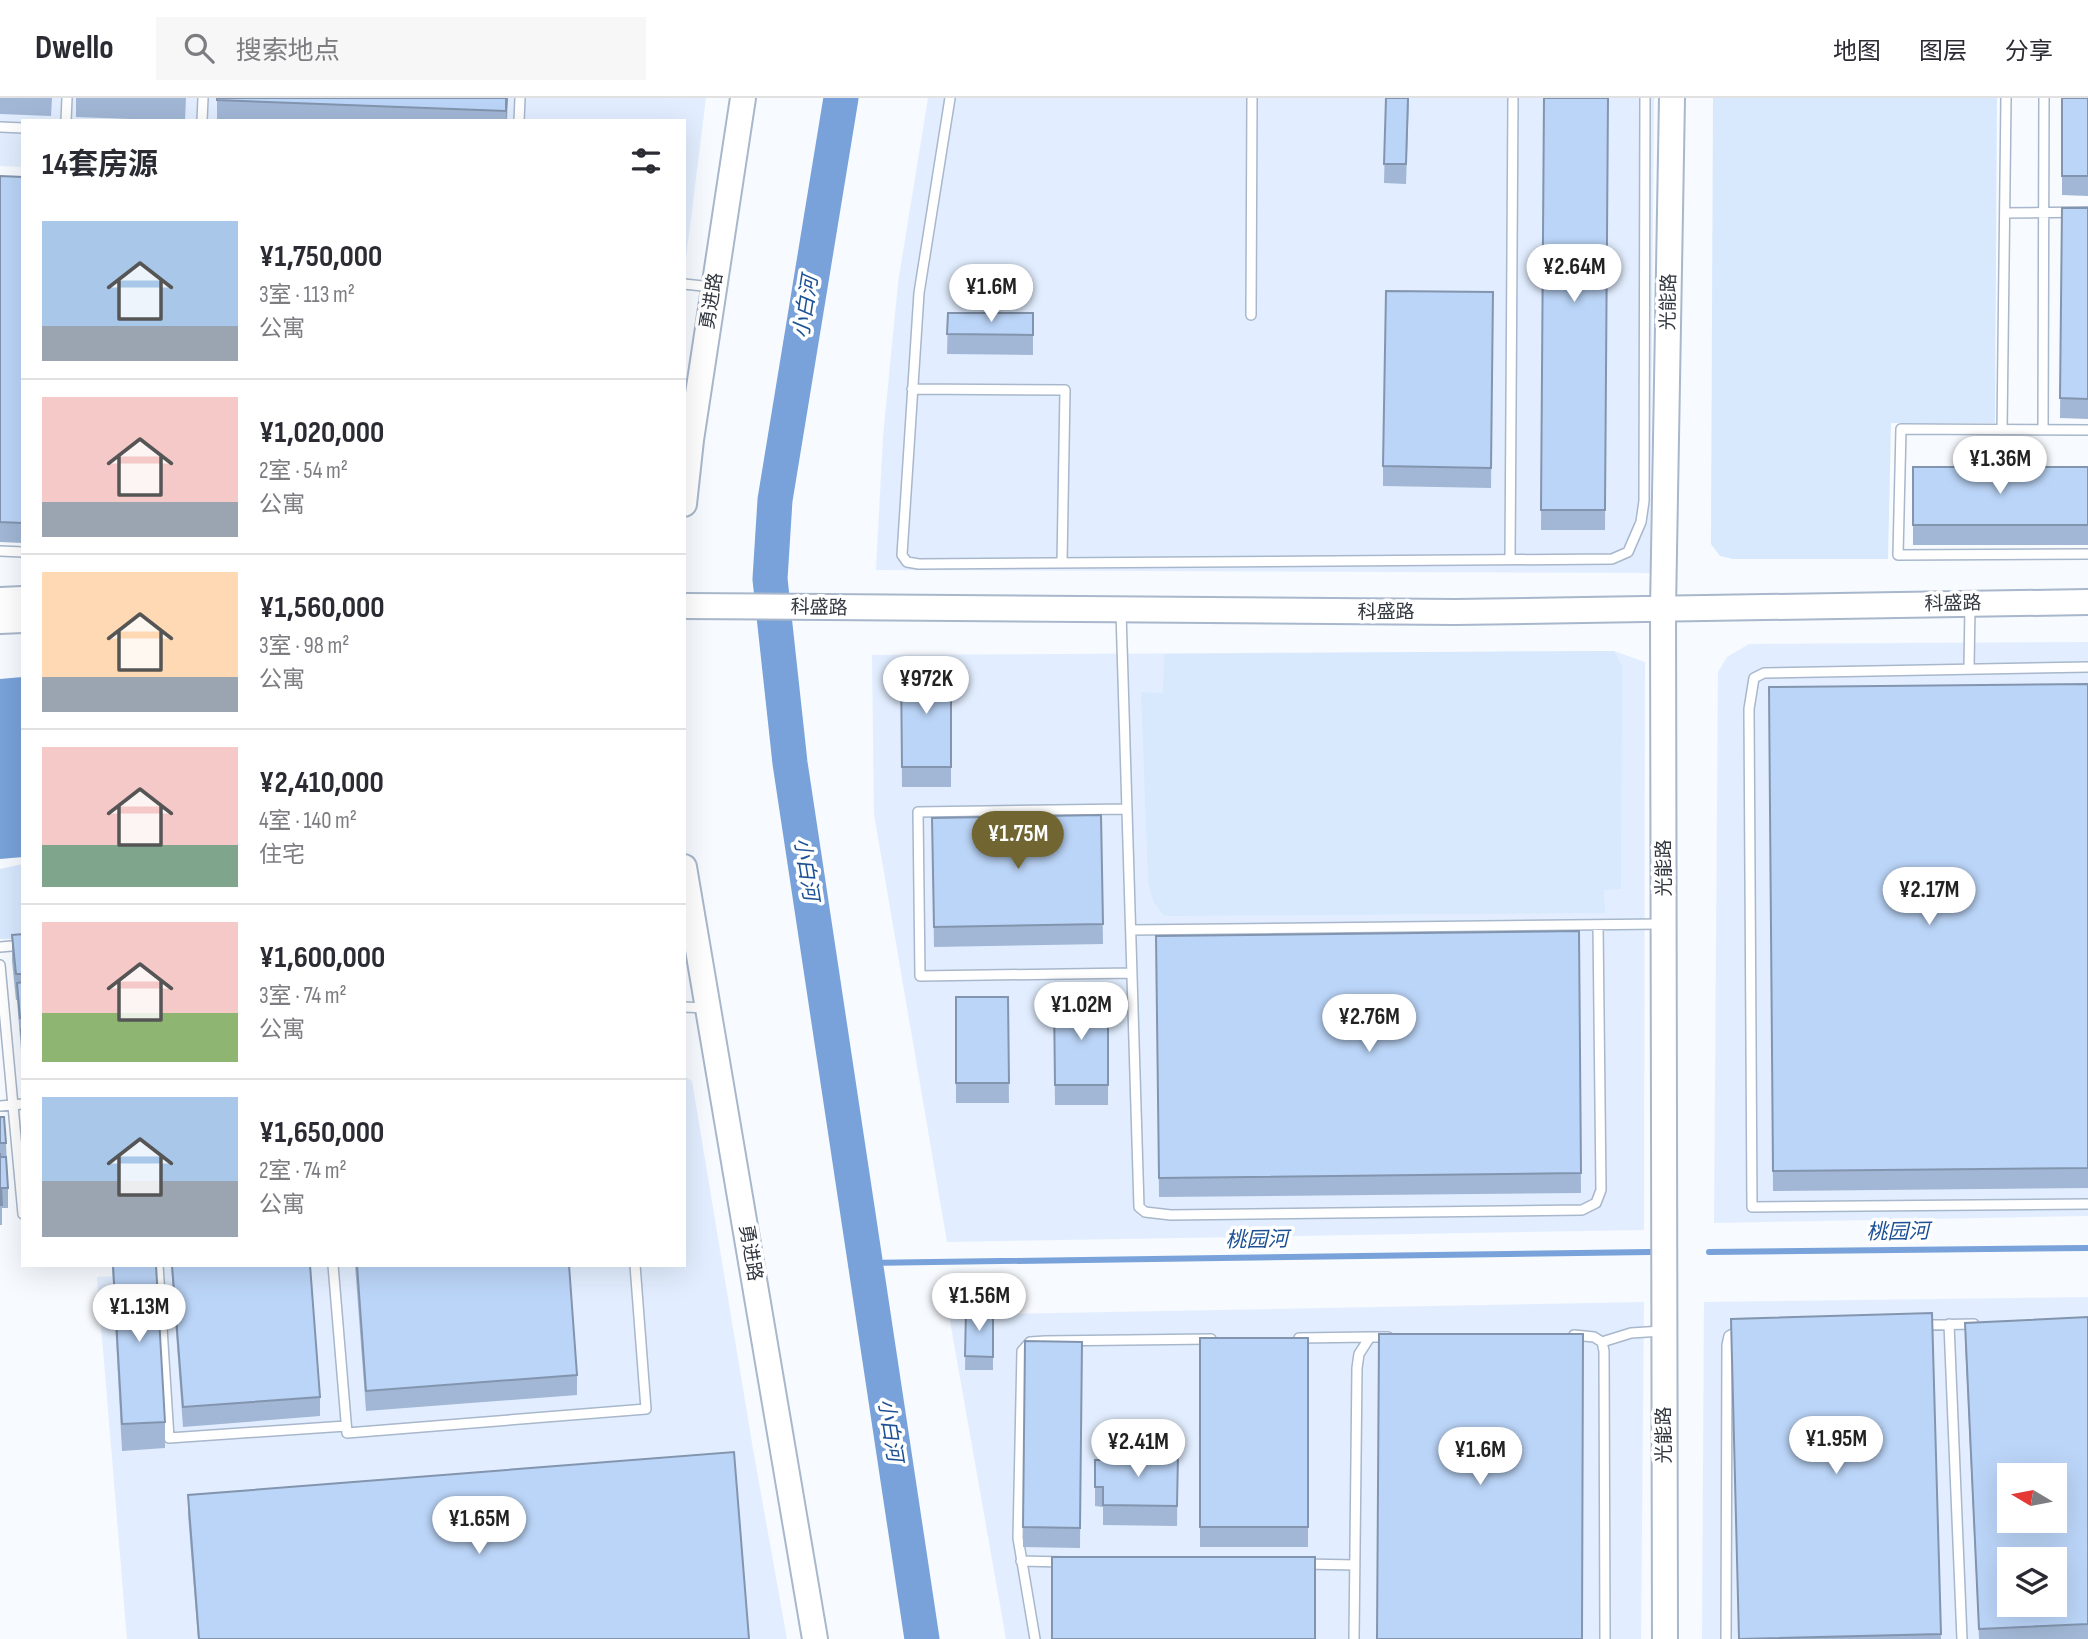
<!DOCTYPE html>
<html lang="zh">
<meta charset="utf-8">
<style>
body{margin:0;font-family:"Sofia Sans Condensed","Noto Sans SC",sans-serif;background:#f7f7f7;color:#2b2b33;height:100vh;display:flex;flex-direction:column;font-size:26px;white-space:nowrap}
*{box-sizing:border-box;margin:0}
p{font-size:23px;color:#7c7c81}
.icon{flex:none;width:38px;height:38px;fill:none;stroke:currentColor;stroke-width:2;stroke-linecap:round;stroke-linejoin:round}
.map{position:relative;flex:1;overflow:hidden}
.side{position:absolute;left:21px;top:21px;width:665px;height:1148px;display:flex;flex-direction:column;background:#fff;border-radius:0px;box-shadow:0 7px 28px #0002}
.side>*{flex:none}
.needle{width:46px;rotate:280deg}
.tools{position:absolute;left:1997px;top:1365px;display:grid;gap:14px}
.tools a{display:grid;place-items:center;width:70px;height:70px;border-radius:0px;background:#fff;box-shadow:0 7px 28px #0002;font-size:35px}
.price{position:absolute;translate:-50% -60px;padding:0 16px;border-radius:24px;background:#fff;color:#222;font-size:23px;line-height:46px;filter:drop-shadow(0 2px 4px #0008)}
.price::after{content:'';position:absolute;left:50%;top:42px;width:21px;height:16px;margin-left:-10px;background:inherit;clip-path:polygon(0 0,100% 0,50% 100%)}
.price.selected{background:#716532;color:#fff}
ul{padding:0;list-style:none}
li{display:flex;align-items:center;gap:21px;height:175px;padding:0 21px}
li+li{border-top:2px solid #e1e1e2}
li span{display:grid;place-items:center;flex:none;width:196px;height:140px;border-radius:0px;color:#555}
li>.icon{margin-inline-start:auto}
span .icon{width:84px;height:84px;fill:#fffc;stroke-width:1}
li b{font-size:30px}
h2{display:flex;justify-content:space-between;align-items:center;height:84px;padding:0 21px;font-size:30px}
header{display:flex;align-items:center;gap:42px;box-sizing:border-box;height:98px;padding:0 35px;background:#fff;border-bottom:2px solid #e1e1e2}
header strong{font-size:33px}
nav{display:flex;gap:38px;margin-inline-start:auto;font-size:24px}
.search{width:490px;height:63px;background:#f7f7f7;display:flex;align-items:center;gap:18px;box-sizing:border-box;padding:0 24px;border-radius:0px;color:#7c7c81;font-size:26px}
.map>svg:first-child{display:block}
</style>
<header>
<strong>Dwello</strong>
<div class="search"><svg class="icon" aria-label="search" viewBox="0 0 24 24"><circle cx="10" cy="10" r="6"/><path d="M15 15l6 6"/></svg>搜索地点</div>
<nav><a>地图</a><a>图层</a><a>分享</a></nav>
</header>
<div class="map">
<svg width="2088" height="1541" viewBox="0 0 2088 1541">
<rect width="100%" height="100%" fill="#f7fafe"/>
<!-- built -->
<path fill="#e2eeff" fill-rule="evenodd" d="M0,0H706L684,176V23H23V69L0,68Z
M928,0H1654L1650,475L876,472L883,339L898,185Z
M2088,544V1118L1714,1125L1718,574L1727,559L1749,546Z
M1614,553L1645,564L1644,1132L947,1144L874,716L872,557Z
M684,978L692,983L754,1357L787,1541H127L97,1179L151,1176V1167H684Z
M2088,1199V1541H1702L1704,1204ZM2009,1377H2054V1423H2009ZM2009,1461H2054V1507H2009Z
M1644,1204L1641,1541H1006L949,1217Z"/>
<!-- green -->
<path fill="#d8e8fd" d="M1713,0H1997L1995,325H1891L1888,461H1733L1720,458L1711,446Z
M1614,553L1622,568L1621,791L1604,792L1605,815L1165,818C1153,807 1150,796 1148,781L1141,594L1163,595L1164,556Z
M23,766V841H0V771Z"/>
<!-- water -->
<path fill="#78a2d9" d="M22,579L23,759L0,761V581Z"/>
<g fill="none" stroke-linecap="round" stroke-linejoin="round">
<!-- stream -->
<path stroke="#78a2d9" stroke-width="6" d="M1709,1154L2088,1150
M865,1165L1650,1154"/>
<!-- river -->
<path stroke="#78a2d9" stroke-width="35" d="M841,0L775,402L770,481L790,665L922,1541"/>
<defs>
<path id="lane" d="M950,0L919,195L902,457L907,464L919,466L1612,461L1628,454L1641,424L1644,403L1645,0
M66,23L67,0
M202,23L203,0
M519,23L520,0
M0,29L23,30
M2005,115L2088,114
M684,186L712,189
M1251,217L1252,0
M912,291L1065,292L1062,465
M2002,332L2006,0
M2043,332L2044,0
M2088,332L1901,331L1898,457L2088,456
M0,453L23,454
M1510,461L1513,0
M1121,514L1139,1109L1145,1114L1171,1117L1582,1112L1596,1105L1601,1092L1598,827
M2088,569L1764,575L1754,580L1749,611L1752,1109L2088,1106
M1969,570L1970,508
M1127,711L918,714L920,878L1132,875
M1131,832L1661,826
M0,849L23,847
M0,867L23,1116
M684,909L706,910
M0,1008L23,1006
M158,1167L169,1340L346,1328
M333,1167L347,1335L646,1311L635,1167
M1949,1226L1962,1541
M1922,1227L1974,1226
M1574,1237L1594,1239L1602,1244L1604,1253L1605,1541
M1299,1240L1370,1239
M1602,1244L1631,1235L1662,1233
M1021,1463L1063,1464
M1304,1466L1355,1467
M1035,1541L1018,1440L1022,1253L1030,1244L1045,1243L1211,1241
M1354,1541L1357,1270L1359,1256L1370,1239H1388
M1726,1541L1727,1247L1729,1238L1740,1232"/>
<path id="secondary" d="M684,406L691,342L743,0
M0,502L23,501
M684,508L1455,514L2088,504
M0,523L23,522
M684,769L815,1541
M1665,1541L1663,511L1672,0"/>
</defs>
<!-- lane casing -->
<use href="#lane" stroke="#a8b7cb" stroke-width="12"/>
<!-- secondary casing -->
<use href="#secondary" stroke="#a8b7cb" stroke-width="28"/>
<!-- lane -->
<use href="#lane" stroke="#fff" stroke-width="9"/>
<!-- secondary -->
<use href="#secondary" stroke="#fff" stroke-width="24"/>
</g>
<!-- wall -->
<path fill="#a1b7d5" d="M0,0H52L51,18L0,16Z
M76,0H186L185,23L76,19Z
M217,0H508L507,23H217Z
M1386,0H1409L1406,86L1384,85Z
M1544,0H1608L1605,432H1541Z
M2062,0H2088V98L2062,97Z
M0,78L23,79V445L0,444Z
M2062,110H2088V321L2060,320Z
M1493,194L1491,390L1383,388V368Z
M948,215H1033V257L947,256Z
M1913,369H2088V447H1913Z
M901,568H951V689H902Z
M2088,586V1090L1773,1093L1769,589Z
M1101,717L1103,846L934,849L932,720Z
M1579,833L1581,1095L1159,1099L1156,838Z
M23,836V977L17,902H16L12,863V837Z
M956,899H1008L1009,1005H956Z
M1054,901H1108V1007H1055Z
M0,1019L6,1045L8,1090V1110H2V1127H0Z
M112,1167H156L165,1324V1350L122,1353Z
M171,1167H310L320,1299V1318L183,1329Z
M355,1167H569L577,1277V1297L366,1313Z
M966,1212H993V1272H965Z
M1932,1215L1941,1541H1739Z
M2088,1219V1541H1979L1965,1245V1225Z
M1200,1240H1308V1449H1200Z
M1025,1243L1082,1244L1080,1450L1023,1449Z
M1178,1356L1177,1428L1103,1427V1409L1095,1408V1362Z
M188,1397L749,1541H198L188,1417Z"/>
<!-- shaded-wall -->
<path fill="#8395ae" d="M506,0H508L506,23Z"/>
<!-- building -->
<path fill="#bbd5f8" stroke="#8395ae" stroke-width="2" fill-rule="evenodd" d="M217,0H506V13L217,2Z
M1386,0H1408L1406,66H1384Z
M1544,0H1608L1605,412H1541Z
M2062,0H2088V78H2062Z
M0,78L23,79V425L0,424Z
M2062,110H2088V301L2060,300Z
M1386,193L1493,194L1491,370L1383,368Z
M948,215H1033V237L947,236Z
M1913,369H2088V427H1913Z
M901,568H951V669H902Z
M2088,586V1070L1773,1073L1769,589Z
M1101,717L1103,826L934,829L932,720Z
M1579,833L1581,1075L1159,1080L1156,838Z
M23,836V876H16L12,837Z
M23,884V920H20L17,885Z
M956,899H1008L1009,985H956Z
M1054,901H1108V987H1055Z
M23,930V951L21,931Z
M0,1019H4L6,1045H0Z
M0,1055V1059H6L8,1090H1L2,1107H0Z
M113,1167H156L165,1324L122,1326Z
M172,1167H310L320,1299L183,1309Z
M357,1167H569L577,1277L366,1293Z
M966,1212H993V1259L965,1258Z
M1932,1215L1941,1536L1739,1541L1731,1221Z
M2088,1219V1526L1979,1531L1965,1225ZM2009,1377H2054V1423H2009ZM2009,1461H2054V1507H2009Z
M1379,1236H1583L1582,1541H1377Z
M1200,1240H1308V1429H1200Z
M1025,1243L1082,1244L1080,1430L1023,1429Z
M734,1354L749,1541H199L188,1397Z
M1104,1355L1178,1356L1177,1408L1103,1407V1389H1095V1362H1104Z
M1052,1459H1315V1541H1052Z"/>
<g text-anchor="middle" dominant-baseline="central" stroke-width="7" stroke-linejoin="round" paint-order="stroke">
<!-- street labels -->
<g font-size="19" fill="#323840" stroke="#fff">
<text transform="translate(712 203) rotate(-81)">勇进路</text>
<text transform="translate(1669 204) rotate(-89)">光能路</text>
<text transform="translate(1953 506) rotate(-1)">科盛路</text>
<text transform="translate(819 510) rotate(1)">科盛路</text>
<text x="1386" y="514">科盛路</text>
<text transform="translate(1664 770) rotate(-90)">光能路</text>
<text transform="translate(750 1155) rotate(80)">勇进路</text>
<text transform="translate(1664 1337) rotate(-90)">光能路</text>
</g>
<!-- water labels -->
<g font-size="21" font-style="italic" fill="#1c5295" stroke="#fff">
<text transform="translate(806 209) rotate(-81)">小白河</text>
<text transform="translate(806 771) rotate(81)">小白河</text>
<text transform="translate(1898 1134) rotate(-1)">桃园河</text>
<text transform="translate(1257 1142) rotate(-1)">桃园河</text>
<text transform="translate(890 1332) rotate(81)">小白河</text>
</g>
</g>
</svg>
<div class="tools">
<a><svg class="needle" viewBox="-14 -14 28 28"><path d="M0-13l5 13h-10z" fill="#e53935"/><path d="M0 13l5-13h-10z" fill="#7c7c81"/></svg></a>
<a><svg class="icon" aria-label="layers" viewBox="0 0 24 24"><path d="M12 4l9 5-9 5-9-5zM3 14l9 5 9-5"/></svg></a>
</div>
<b class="price" style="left:1574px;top:206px">¥2.64M</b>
<b class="price" style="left:991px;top:226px">¥1.6M</b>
<b class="price" style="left:2000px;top:398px">¥1.36M</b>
<b class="price" style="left:926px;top:618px">¥972K</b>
<b class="price selected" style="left:1018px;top:773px">¥1.75M</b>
<b class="price" style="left:1929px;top:829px">¥2.17M</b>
<b class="price" style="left:1081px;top:944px">¥1.02M</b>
<b class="price" style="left:1369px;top:956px">¥2.76M</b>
<b class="price" style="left:979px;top:1235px">¥1.56M</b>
<b class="price" style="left:139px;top:1246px">¥1.13M</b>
<b class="price" style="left:1836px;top:1378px">¥1.95M</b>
<b class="price" style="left:1138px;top:1381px">¥2.41M</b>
<b class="price" style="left:1480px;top:1389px">¥1.6M</b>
<b class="price" style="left:479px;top:1458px">¥1.65M</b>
<section class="side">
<h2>14套房源<svg class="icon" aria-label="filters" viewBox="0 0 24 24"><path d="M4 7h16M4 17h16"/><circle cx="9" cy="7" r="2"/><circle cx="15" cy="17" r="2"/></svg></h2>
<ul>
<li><span style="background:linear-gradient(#a9c7e8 75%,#9aa5b1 0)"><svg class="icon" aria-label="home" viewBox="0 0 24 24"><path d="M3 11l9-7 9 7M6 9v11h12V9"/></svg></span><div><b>¥1,750,000</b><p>3室 · 113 m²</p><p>公寓</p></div></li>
<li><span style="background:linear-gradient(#f6c9c9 75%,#9aa5b1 0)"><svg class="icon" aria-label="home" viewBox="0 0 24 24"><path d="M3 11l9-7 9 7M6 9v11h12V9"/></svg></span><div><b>¥1,020,000</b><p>2室 · 54 m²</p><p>公寓</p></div></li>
<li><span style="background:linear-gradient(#ffd9b3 75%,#9aa5b1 0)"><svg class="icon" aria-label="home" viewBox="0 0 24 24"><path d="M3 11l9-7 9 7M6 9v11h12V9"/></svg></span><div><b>¥1,560,000</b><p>3室 · 98 m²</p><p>公寓</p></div></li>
<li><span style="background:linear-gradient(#f6c9c9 70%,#7fa58c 0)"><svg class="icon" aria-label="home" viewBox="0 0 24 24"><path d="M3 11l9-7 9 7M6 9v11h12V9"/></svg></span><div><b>¥2,410,000</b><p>4室 · 140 m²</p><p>住宅</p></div></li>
<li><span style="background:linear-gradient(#f6c9c9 65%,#8fb573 0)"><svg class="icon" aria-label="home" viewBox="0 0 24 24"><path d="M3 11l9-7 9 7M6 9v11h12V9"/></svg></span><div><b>¥1,600,000</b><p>3室 · 74 m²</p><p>公寓</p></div></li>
<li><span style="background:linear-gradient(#a9c7e8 60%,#9aa5b1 0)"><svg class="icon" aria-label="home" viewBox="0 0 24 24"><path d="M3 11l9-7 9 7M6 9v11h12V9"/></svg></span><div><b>¥1,650,000</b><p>2室 · 74 m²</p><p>公寓</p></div></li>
</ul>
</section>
</div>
